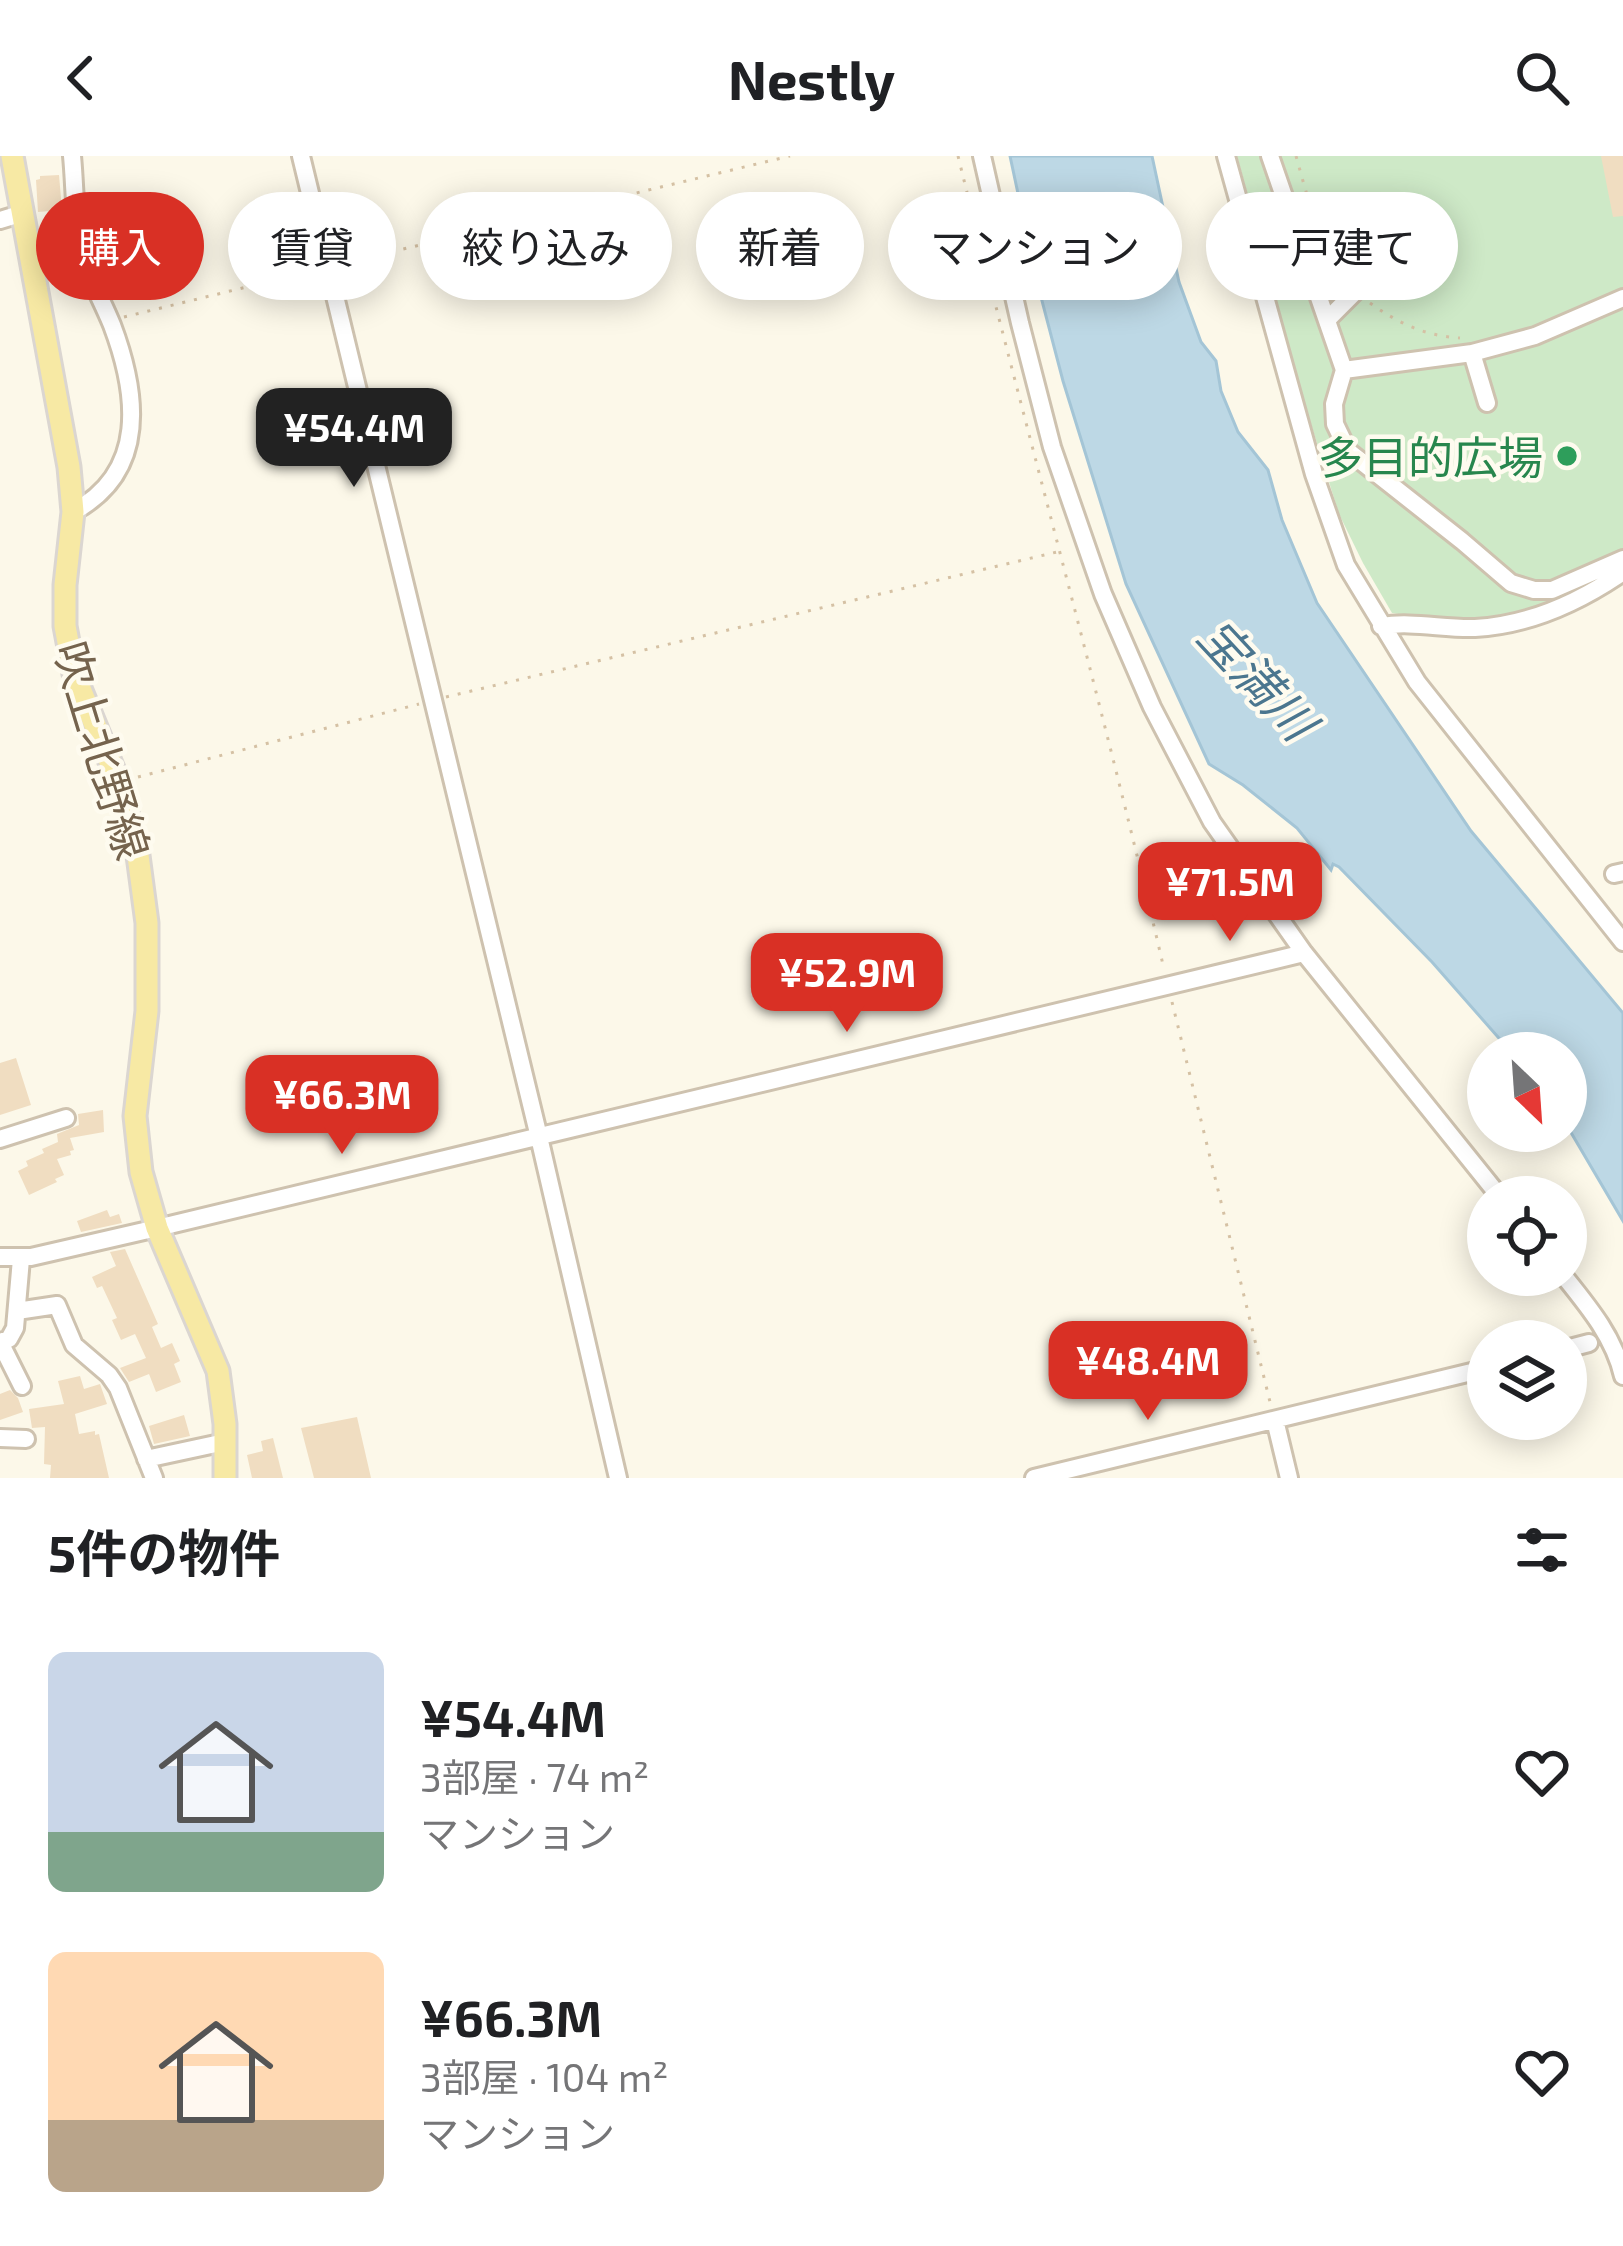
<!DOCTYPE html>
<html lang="ja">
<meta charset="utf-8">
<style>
body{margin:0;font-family:"Exo 2","Noto Sans JP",sans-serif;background:#f2f2f2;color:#202124;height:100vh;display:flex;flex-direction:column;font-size:45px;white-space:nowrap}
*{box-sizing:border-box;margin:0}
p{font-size:39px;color:#757577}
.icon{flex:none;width:66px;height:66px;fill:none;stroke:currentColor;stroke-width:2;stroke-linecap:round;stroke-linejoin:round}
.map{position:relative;height:1322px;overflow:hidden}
.drawer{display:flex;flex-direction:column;background:#fff;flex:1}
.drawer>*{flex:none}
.banner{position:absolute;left:36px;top:36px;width:1551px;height:108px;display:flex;gap:24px}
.needle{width:78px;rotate:155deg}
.controls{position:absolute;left:1467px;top:876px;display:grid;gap:24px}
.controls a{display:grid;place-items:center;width:120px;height:120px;border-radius:50%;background:#fff;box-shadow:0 6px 30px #0003;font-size:60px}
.price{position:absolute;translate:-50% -102px;padding:0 27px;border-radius:24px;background:#d93025;color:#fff;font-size:39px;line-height:78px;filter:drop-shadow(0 3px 6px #0008)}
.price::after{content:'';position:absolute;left:50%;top:72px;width:36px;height:27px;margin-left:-18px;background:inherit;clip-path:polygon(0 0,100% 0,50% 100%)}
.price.on{background:#222;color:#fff}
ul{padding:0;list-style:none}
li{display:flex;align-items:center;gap:36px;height:300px;padding:0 48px}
li span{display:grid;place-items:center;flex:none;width:336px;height:240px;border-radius:18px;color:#555}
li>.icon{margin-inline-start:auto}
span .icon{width:144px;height:144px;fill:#fffc;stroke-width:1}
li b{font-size:51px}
h2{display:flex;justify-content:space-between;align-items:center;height:144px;padding:0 48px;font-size:51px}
.tag{padding:0 42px;border-radius:54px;background:#fff;box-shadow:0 6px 30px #0003;font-size:42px;line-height:108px}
.tag.on{background:#d93025;color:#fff}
header{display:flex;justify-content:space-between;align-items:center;height:156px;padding:0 48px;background:#fff;font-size:54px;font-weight:700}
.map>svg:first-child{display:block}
</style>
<header><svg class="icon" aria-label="back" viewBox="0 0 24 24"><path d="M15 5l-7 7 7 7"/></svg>Nestly<svg class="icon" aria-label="search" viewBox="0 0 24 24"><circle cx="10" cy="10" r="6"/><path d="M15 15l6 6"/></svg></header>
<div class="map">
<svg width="1623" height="1322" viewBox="0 0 1623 1322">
<rect width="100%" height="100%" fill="#fcf8e9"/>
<!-- green -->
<path fill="#cee9c7" d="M1237,0H1623V411L1557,449L1478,467L1441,465L1392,457L1363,407L1339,358L1306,252Z"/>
<!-- water -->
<path fill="#bdd8e5" stroke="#a4c5d6" stroke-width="3" d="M1010,0H1152L1179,126L1201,186L1216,205L1221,235L1238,276L1268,314L1282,364L1317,447L1471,675L1623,857V1065L1566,968V897H1512L1432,806L1339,711L1333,708L1331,714L1297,672L1243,629L1209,608L1126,428L1063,225L1036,122Z"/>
<!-- building -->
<path fill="#f0ddc1" d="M1601,0H1623V60L1613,61Z
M59,19L62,54L38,56L36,24L40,23V20Z
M16,902L31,949L0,959V907Z
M103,954L104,976L70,982L74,994L70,995L71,999L57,1003L64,1019L55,1023L57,1026L29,1039L18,1015L28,1010L26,1005L44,997L42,993L58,986L57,978L79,969L78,958Z
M107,1054L110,1061L119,1058L122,1067L81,1076L77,1065Z
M125,1093L158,1168L152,1171L161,1192L172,1187L180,1205L174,1208L181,1226L156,1236L149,1218L129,1226L120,1212L146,1202L135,1178L121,1184L112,1164L117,1162L102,1130L97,1132L92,1121L116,1110L110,1096Z
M80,1220L84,1233L100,1228L107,1248L75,1258L79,1278L95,1275V1279L99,1278L109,1322H50L51,1309L44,1308L45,1271L32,1272L29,1253L64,1248L58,1225Z
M10,1234L18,1242L23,1256L0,1264V1238Z
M184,1259L190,1280L154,1288L149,1270Z
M357,1261L371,1322H314L301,1272Z
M273,1282L283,1322H252L247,1299L263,1295L261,1285Z"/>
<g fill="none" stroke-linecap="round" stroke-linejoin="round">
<defs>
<path id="minor" d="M72,0C75,30 74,63 81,92C87,119 102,144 112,169C138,238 148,316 73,356
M301,0L539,981L618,1322
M982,0L1020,167L1052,291L1103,438L1152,551L1212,666L1304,797L1500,1041
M1226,0L1314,318L1346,409L1417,526L1623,786
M1270,0L1344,214L1334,248L1335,268L1348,295L1462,385L1511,427L1534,434H1552L1623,403
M0,64L23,57
M1328,163L1377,114
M1472,197L1487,247
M1344,214L1472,197L1535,180L1623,142
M1381,470C1413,465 1443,473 1475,472C1530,469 1578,447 1623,416
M1614,718L1623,716
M0,983L66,962
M0,1101H31L157,1072L1304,797
M21,1103L15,1172L9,1183L0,1186L22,1230
M1563,1119C1588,1150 1614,1181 1623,1220
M17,1155L57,1149L74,1189L109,1219L118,1232L154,1322
M1566,1193L1589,1187
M1275,1264L1289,1322
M0,1282L26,1283
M146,1303L225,1286
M1034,1322L1488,1212"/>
<path id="major" d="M12,0L69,311L73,356L65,429V470L74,518L118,625L137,692L147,767V855L135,960L141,1016L157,1072L218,1215L225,1268V1322"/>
</defs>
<!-- minor casing -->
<use href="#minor" stroke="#cec2af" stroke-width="22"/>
<!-- major casing -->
<use href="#major" stroke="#dbd6d1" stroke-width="27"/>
<!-- path -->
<path stroke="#d5c1a4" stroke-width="3" stroke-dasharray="3 9" stroke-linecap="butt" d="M958,0C1025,272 1101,541 1164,813
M1296,0C1308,43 1319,87 1347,123
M345,107L790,0
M1370,147C1398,167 1425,180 1460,182
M124,161L312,115
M446,541L1061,395
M138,621L419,548
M1172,846L1271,1250"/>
<!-- minor -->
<use href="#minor" stroke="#fff" stroke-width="16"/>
<!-- major -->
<use href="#major" stroke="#f7e9a4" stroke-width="21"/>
</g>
<!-- markers -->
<circle fill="#2e9e5b" stroke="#fefbef" stroke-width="4.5" cx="1567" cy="300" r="12"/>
<g text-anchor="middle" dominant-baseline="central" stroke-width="9" stroke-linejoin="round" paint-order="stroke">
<!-- leisure labels -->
<g font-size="45" fill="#27864d" stroke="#fefbef" text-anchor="end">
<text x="1543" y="300">多目的広場</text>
</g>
<!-- street labels -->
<g font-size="45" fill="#75634d" stroke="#fefbef">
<text transform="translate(103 594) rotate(73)">吹上北野線</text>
</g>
<!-- water labels -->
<g font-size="48" font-style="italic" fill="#4b768f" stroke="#fefbef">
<text transform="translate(1258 522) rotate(47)">宝満川</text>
</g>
</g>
</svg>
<div class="controls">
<a><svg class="needle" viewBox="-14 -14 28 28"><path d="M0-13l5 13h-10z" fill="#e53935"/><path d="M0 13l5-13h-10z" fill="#757577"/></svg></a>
<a><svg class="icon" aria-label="locate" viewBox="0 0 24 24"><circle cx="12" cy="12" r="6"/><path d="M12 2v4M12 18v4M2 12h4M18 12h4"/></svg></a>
<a><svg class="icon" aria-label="layers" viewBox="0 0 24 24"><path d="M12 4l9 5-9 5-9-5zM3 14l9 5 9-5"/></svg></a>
</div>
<b class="price on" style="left:354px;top:334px">¥54.4M</b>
<b class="price" style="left:1230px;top:788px">¥71.5M</b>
<b class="price" style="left:847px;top:879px">¥52.9M</b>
<b class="price" style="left:342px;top:1001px">¥66.3M</b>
<b class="price" style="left:1148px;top:1267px">¥48.4M</b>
<div class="banner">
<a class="tag on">購入</a>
<a class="tag">賃貸</a>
<a class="tag">絞り込み</a>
<a class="tag">新着</a>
<a class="tag">マンション</a>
<a class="tag">一戸建て</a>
</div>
</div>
<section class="drawer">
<h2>5件の物件<svg class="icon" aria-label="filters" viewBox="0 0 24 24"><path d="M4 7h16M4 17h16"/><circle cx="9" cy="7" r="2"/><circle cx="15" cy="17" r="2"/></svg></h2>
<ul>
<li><span style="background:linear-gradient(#c9d6e8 75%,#7fa58c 0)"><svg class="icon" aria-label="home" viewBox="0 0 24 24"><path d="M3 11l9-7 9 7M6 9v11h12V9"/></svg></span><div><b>¥54.4M</b><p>3部屋 · 74 m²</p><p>マンション</p></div><svg class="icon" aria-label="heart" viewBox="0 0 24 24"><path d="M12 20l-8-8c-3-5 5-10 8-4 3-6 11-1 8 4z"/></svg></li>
<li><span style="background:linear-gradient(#ffd9b3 70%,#b9a48a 0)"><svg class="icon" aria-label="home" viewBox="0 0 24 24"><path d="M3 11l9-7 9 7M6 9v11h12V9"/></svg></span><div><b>¥66.3M</b><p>3部屋 · 104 m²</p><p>マンション</p></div><svg class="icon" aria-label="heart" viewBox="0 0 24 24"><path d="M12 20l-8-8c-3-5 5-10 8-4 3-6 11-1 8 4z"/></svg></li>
</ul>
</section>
